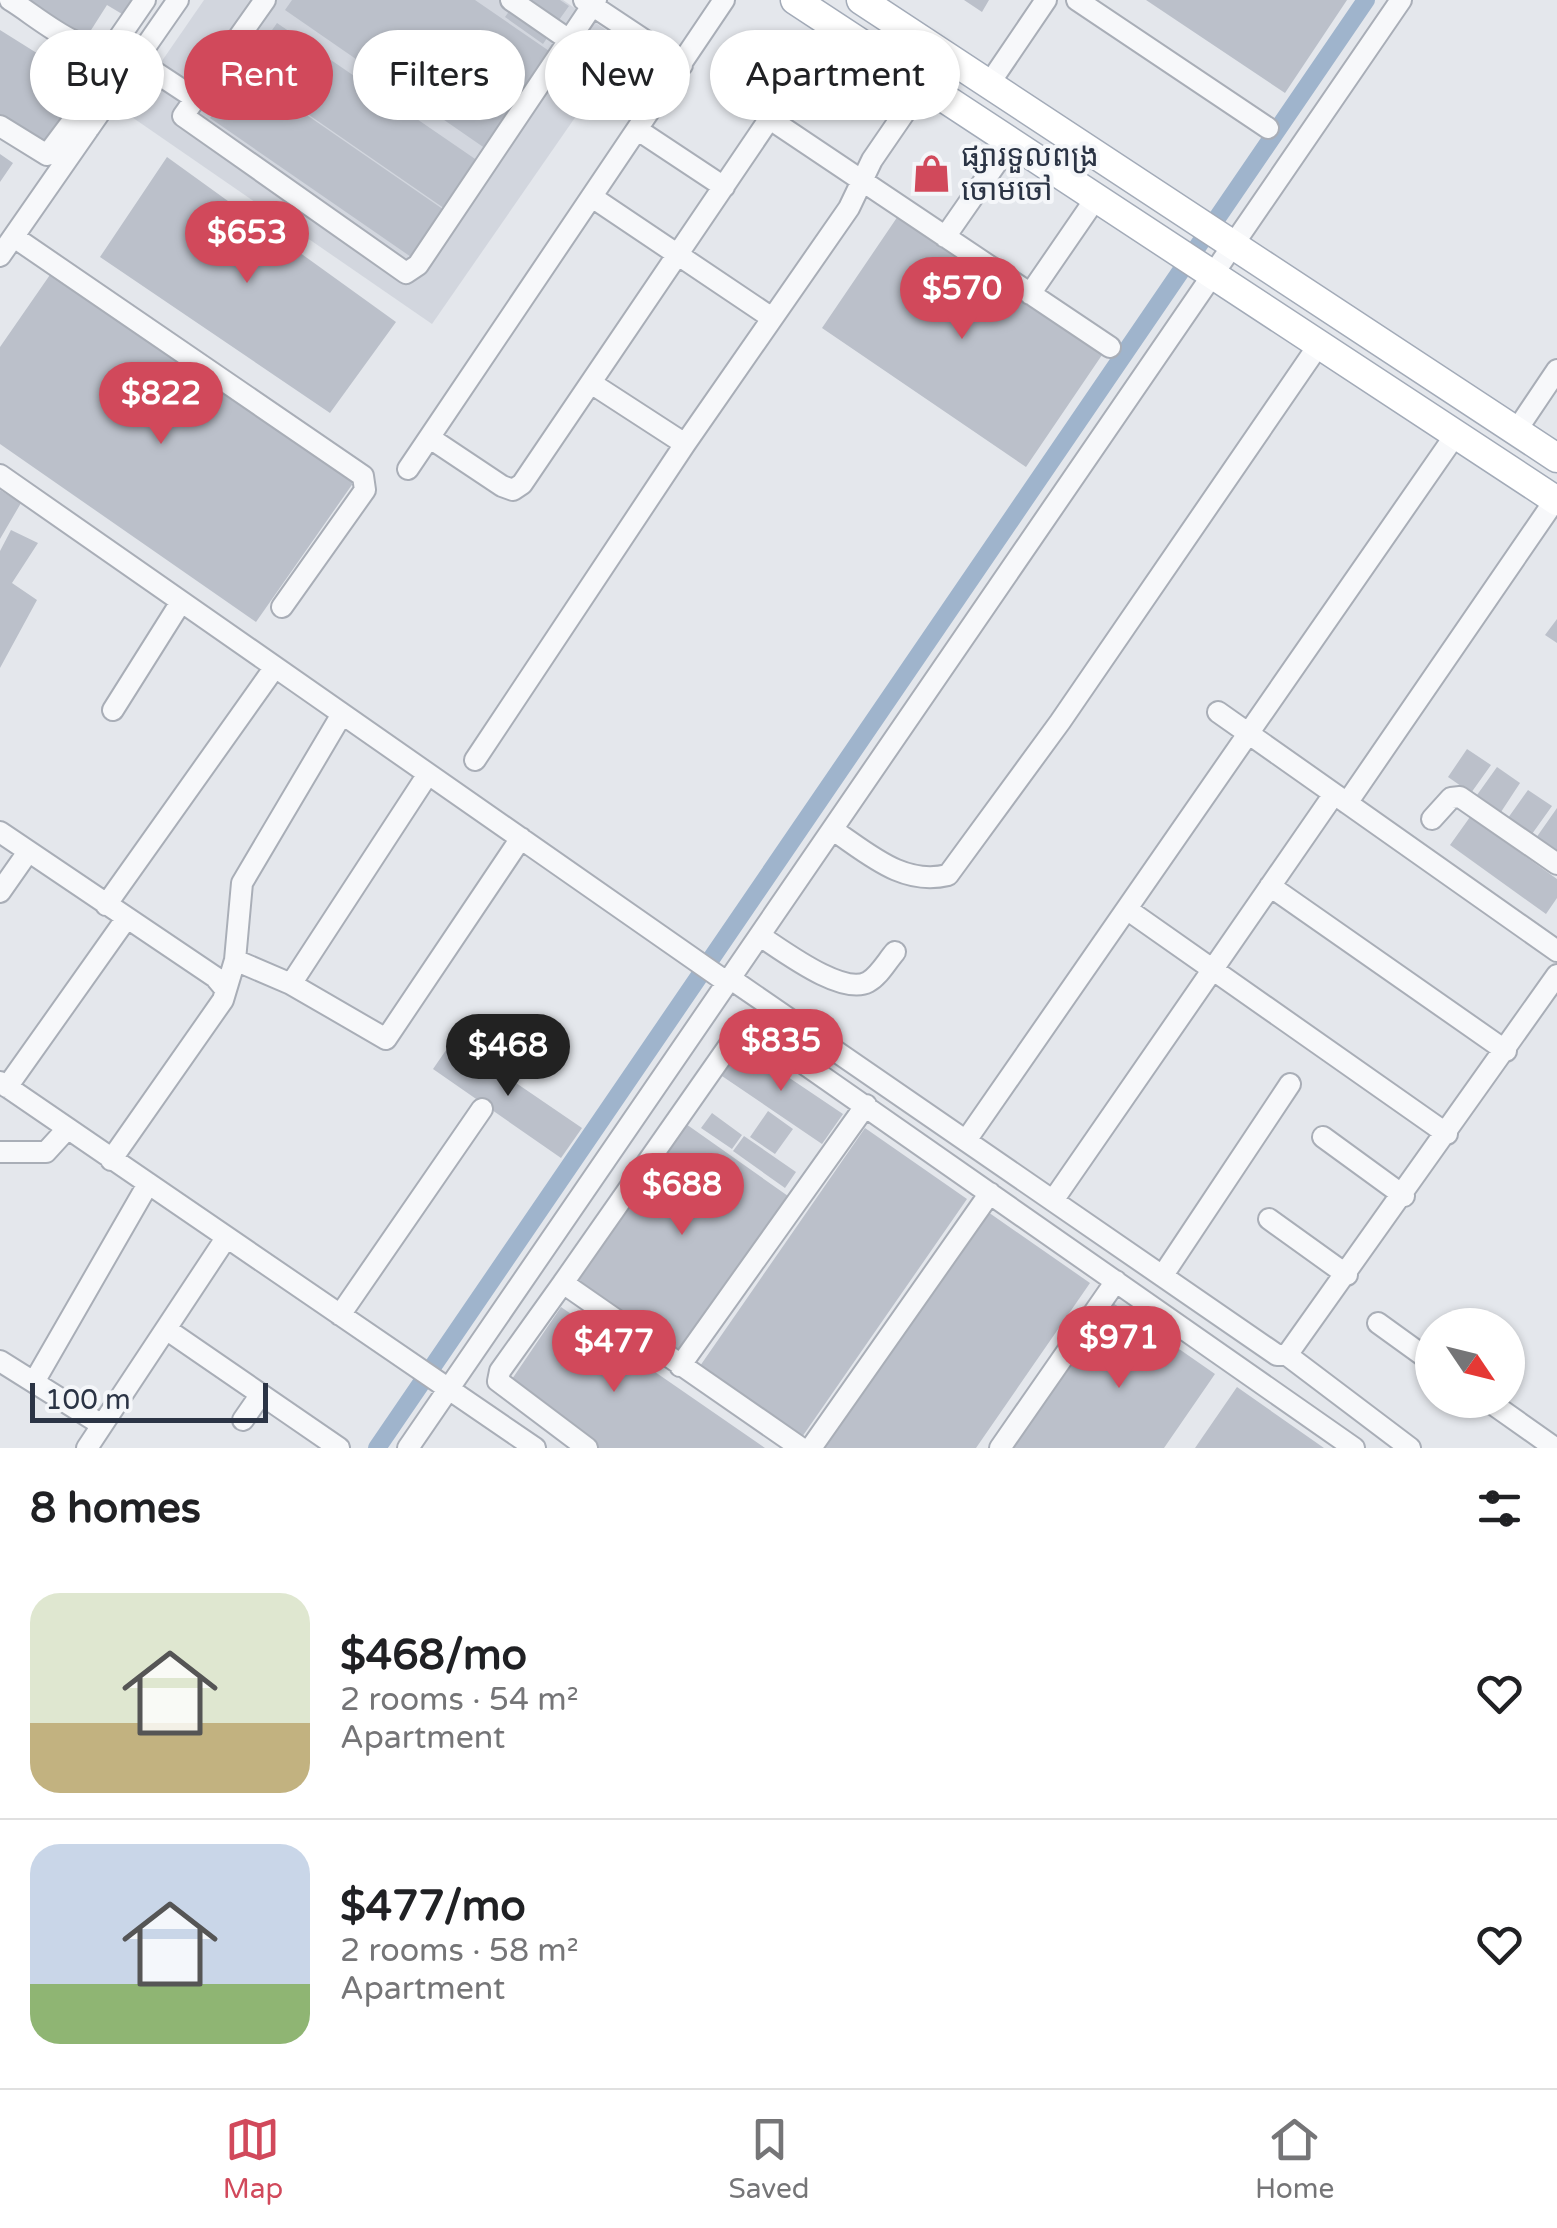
<!DOCTYPE html>
<meta charset="utf-8">
<style>
body{margin:0;font-family:"Varela Round","Noto Sans Khmer",sans-serif;background:#f6f6f6;color:#202124;height:100vh;display:flex;flex-direction:column;font-size:38px;white-space:nowrap}
*{box-sizing:border-box;margin:0}
p{font-size:32px;color:#757577}
.icon{flex:none;width:55px;height:55px;fill:none;stroke:currentColor;stroke-width:2;stroke-linecap:round;stroke-linejoin:round}
.map{position:relative;height:1448px;overflow:hidden}
.details{display:flex;flex-direction:column;background:#fff;flex:1}
.details>*{flex:none}
.hud{position:absolute;left:30px;top:30px;width:1000px;height:90px;display:flex;gap:20px}
.needle{width:65px;rotate:125deg}
.controls{position:absolute;left:1415px;top:1308px;display:grid;gap:20px}
.controls a{display:grid;place-items:center;width:110px;height:110px;border-radius:50%;background:#fff;box-shadow:0 2px 8px #0004;font-size:50px}
.scale{position:absolute;left:30px;bottom:25px;width:238px;box-sizing:border-box;padding-left:10px;border:5px solid #2b3445;border-top:0;font-size:28px;line-height:35px;white-space:nowrap;color:#2b3445;-webkit-text-stroke:8px #f4f6f9;paint-order:stroke}
.price{position:absolute;translate:-50% -85px;padding:0 22px;border-radius:35px;background:#d1495b;color:#fff;font-size:32px;line-height:65px;filter:drop-shadow(0 2px 5px #0008)}
.price::after{content:'';position:absolute;left:50%;top:60px;width:30px;height:22px;margin-left:-15px;background:inherit;clip-path:polygon(0 0,100% 0,50% 100%)}
.price.current{background:#222;color:#fff}
ul{padding:0;list-style:none}
li{display:flex;align-items:center;gap:30px;height:250px;padding:0 30px}
li+li{border-top:2px solid #e0e0e0}
li span{display:grid;place-items:center;flex:none;width:280px;height:200px;border-radius:30px;color:#555}
li>.icon{margin-inline-start:auto}
span .icon{width:120px;height:120px;fill:#fffc;stroke-width:1}
li b{font-size:42px}
h2{display:flex;justify-content:space-between;align-items:center;height:120px;padding:0 30px;font-size:42px}
.chip{padding:0 35px;border-radius:45px;background:#fff;box-shadow:0 2px 8px #0004;font-size:35px;line-height:90px}
.chip.current{background:#d1495b;color:#fff}
.dock{display:flex;justify-content:space-around;align-items:center;height:140px;border-top:2px solid #e0e0e0;background:#fff;font-size:28px;color:#757577}
.dock a{display:grid;justify-items:center;gap:5px}
.dock .current{color:#d1495b}
.map>svg:first-child{display:block}
</style>
<div class="map">
<svg width="1557" height="1448" viewBox="0 0 1557 1448">
<rect width="100%" height="100%" fill="#e4e7ec"/>
<!-- built -->
<path fill="#d2d6de" d="M204,0H563L626,44L432,324L126,113Z"/>
<g fill="none" stroke-linecap="round" stroke-linejoin="round">
<!-- canal -->
<path stroke="#9fb4cc" stroke-width="18" d="M377,1448L1366,0"/>
</g>
<!-- building -->
<path fill="#bbc0ca" d="M26,0H131L122,14L107,5L86,38Z
M292,0H475L555,55L489,151L285,10Z
M517,0L558,22L543,44L505,17Z
M531,0H560L569,6L559,20Z
M964,0H989L982,12Z
M1146,0H1347L1285,93Z
M277,23L481,163L448,211L244,70Z
M0,30L83,82L42,148L0,121Z
M243,71L447,212L414,259L210,118Z
M0,154L13,163L0,182Z
M167,157L396,322L330,413L100,257Z
M898,216L1102,355L1026,467L822,328Z
M54,269L356,479L256,622L0,444V347Z
M0,490L21,503L0,539Z
M11,530L38,543L12,583L37,600L0,668V551Z
M1557,619V643L1545,635Z
M1467,749L1491,765L1471,793L1448,777Z
M1497,767L1520,783L1501,812L1477,795Z
M1528,790L1552,806L1532,834L1508,818Z
M1557,808V853L1536,838Z
M1470,817L1557,879V898L1546,914L1450,845Z
M453,1040L582,1128L561,1158L433,1069Z
M739,1044L843,1114L822,1144L719,1074Z
M768,1111L793,1129L775,1154L750,1137Z
M712,1113L742,1135L732,1149L701,1128Z
M686,1124L788,1196L679,1352L577,1280Z
M865,1128L967,1199L802,1437L700,1366Z
M744,1136L796,1172L785,1188L733,1151Z
M988,1212L1090,1283L976,1448H824Z
M1113,1303L1215,1374L1164,1448H1012Z
M561,1307L765,1448H593L506,1388Z
M1237,1387L1324,1448H1195Z"/>
<g fill="none" stroke-linecap="round" stroke-linejoin="round">
<defs>
<path id="minor" d="M10,0C37,16 84,60 114,45L196,99
M265,0L183,116L406,273L418,265L596,0
M511,0L569,40
M584,0L682,65
M1077,0L1268,128
M114,45L145,0
M989,84L1046,0
M770,119L1110,347
M0,126L47,155L71,123L89,128
M638,130L724,187
M592,197L772,318
M14,237L363,476L365,490L282,607
M945,237L1011,142
M0,256L178,0
M1030,294L1096,198
M591,383L685,444
M1516,431L1557,370
M430,438L502,486L513,490L522,484L833,25
M408,469L724,0
M0,475L728,983
M113,710L181,602
M1218,712L1557,951
M475,760L685,444L849,208L872,160L944,55
M1347,803L1555,500
M1432,819L1451,798L1460,797L1557,864
M833,830C869,854 903,886 948,875L1060,722L1320,343
M0,832L215,977L226,990
M1270,886L1506,1051
M0,892L28,852
M106,905L275,667
M1128,910L1447,1134
M760,936C782,950 842,996 868,982C879,976 887,961 895,952
M235,960L291,984L386,1039L521,838
M731,979L1277,1355H1287L1557,975
M291,984L428,774
M0,1082L535,1448
M7,1087L126,919
M1323,1137L1404,1196
M967,1139L1456,434
M0,1152H46L67,1129
M111,1160L223,1000L235,960L242,883L342,714
M1054,1199L1334,794
M1269,1219L1347,1275
M1163,1275L1290,1084
M563,1283L500,1371L498,1381L587,1448
M340,1315L482,1109
M1378,1323L1432,1362
M166,1329L339,1448
M1287,1355L1410,1448
M0,1361L102,1425
M680,1366L866,1105
M34,1382L148,1184
M1487,1400L1555,1448
M243,1420L261,1394
M87,1448L226,1238
M408,1448L1401,0
M801,1448L563,1283L733,1040L748,1030L760,1033L1354,1448
M811,1448L990,1193
M1000,1448L1116,1281"/>
<path id="major" d="M795,0L1557,501
M861,0L1557,458"/>
</defs>
<!-- minor casing -->
<use href="#minor" stroke="#a9aeb7" stroke-width="24"/>
<!-- major casing -->
<use href="#major" stroke="#a3abb8" stroke-width="31"/>
<!-- minor -->
<use href="#minor" stroke="#f7f8fa" stroke-width="20"/>
<!-- major -->
<use href="#major" stroke="#fff" stroke-width="28"/>
</g>
<!-- icons -->
<defs>
<symbol id="shop-bare" viewBox="-9 -9 18 18"><path d="M-5-2.5h2.3a2.7 3.5 0 0 1 5.4 0H5L5.5 6h-11ZM-1.5-2.5h3a1.5 2.3 0 0 0-3 0Z" fill="#d1495b" stroke="#f4f6f9" stroke-width="2.5" paint-order="stroke"/></symbol>
</defs>
<g fill-rule="evenodd">
<use href="#shop-bare" x="904" y="146" width="55" height="55"/>
</g>
<g text-anchor="middle" dominant-baseline="central" stroke-width="8" stroke-linejoin="round" paint-order="stroke">
<!-- poi labels -->
<g font-size="30" fill="#2b3445" stroke="#f4f6f9" text-anchor="start">
<text x="961" y="156">ផ្សារទួលពង្រ<tspan x="961" dy="34">ចោមចៅ</tspan></text>
</g>
</g>
</svg>
<div class="controls">
<a><svg class="needle" viewBox="-14 -14 28 28"><path d="M0-13l5 13h-10z" fill="#e53935"/><path d="M0 13l5-13h-10z" fill="#757577"/></svg></a>
</div>
<div class="scale">100 m</div>
<b class="price" style="left:247px;top:286px">$653</b>
<b class="price" style="left:962px;top:342px">$570</b>
<b class="price" style="left:161px;top:447px">$822</b>
<b class="price" style="left:781px;top:1094px">$835</b>
<b class="price current" style="left:508px;top:1099px">$468</b>
<b class="price" style="left:682px;top:1238px">$688</b>
<b class="price" style="left:1119px;top:1391px">$971</b>
<b class="price" style="left:614px;top:1395px">$477</b>
<div class="hud">
<a class="chip">Buy</a>
<a class="chip current">Rent</a>
<a class="chip">Filters</a>
<a class="chip">New</a>
<a class="chip">Apartment</a>
</div>
</div>
<section class="details">
<h2>8 homes<svg class="icon" aria-label="filters" viewBox="0 0 24 24"><path d="M4 7h16M4 17h16"/><circle cx="9" cy="7" r="2"/><circle cx="15" cy="17" r="2"/></svg></h2>
<ul>
<li><span style="background:linear-gradient(#dfe7d0 65%,#c2b280 0)"><svg class="icon" aria-label="home" viewBox="0 0 24 24"><path d="M3 11l9-7 9 7M6 9v11h12V9"/></svg></span><div><b>$468/mo</b><p>2 rooms · 54 m²</p><p>Apartment</p></div><svg class="icon" aria-label="heart" viewBox="0 0 24 24"><path d="M12 20l-8-8c-3-5 5-10 8-4 3-6 11-1 8 4z"/></svg></li>
<li><span style="background:linear-gradient(#c9d6e8 70%,#8fb573 0)"><svg class="icon" aria-label="home" viewBox="0 0 24 24"><path d="M3 11l9-7 9 7M6 9v11h12V9"/></svg></span><div><b>$477/mo</b><p>2 rooms · 58 m²</p><p>Apartment</p></div><svg class="icon" aria-label="heart" viewBox="0 0 24 24"><path d="M12 20l-8-8c-3-5 5-10 8-4 3-6 11-1 8 4z"/></svg></li>
</ul>
</section>
<nav class="dock">
<a class="current"><svg class="icon" aria-label="map" viewBox="0 0 24 24"><path d="M3 6l6-2 6 2 6-2v14l-6 2-6-2-6 2zM9 4v14M15 6v14"/></svg>Map</a>
<a><svg class="icon" aria-label="saved" viewBox="0 0 24 24"><path d="M7 4h10v16l-5-4-5 4z"/></svg>Saved</a>
<a><svg class="icon" aria-label="home" viewBox="0 0 24 24"><path d="M3 11l9-7 9 7M6 9v11h12V9"/></svg>Home</a>
</nav>
